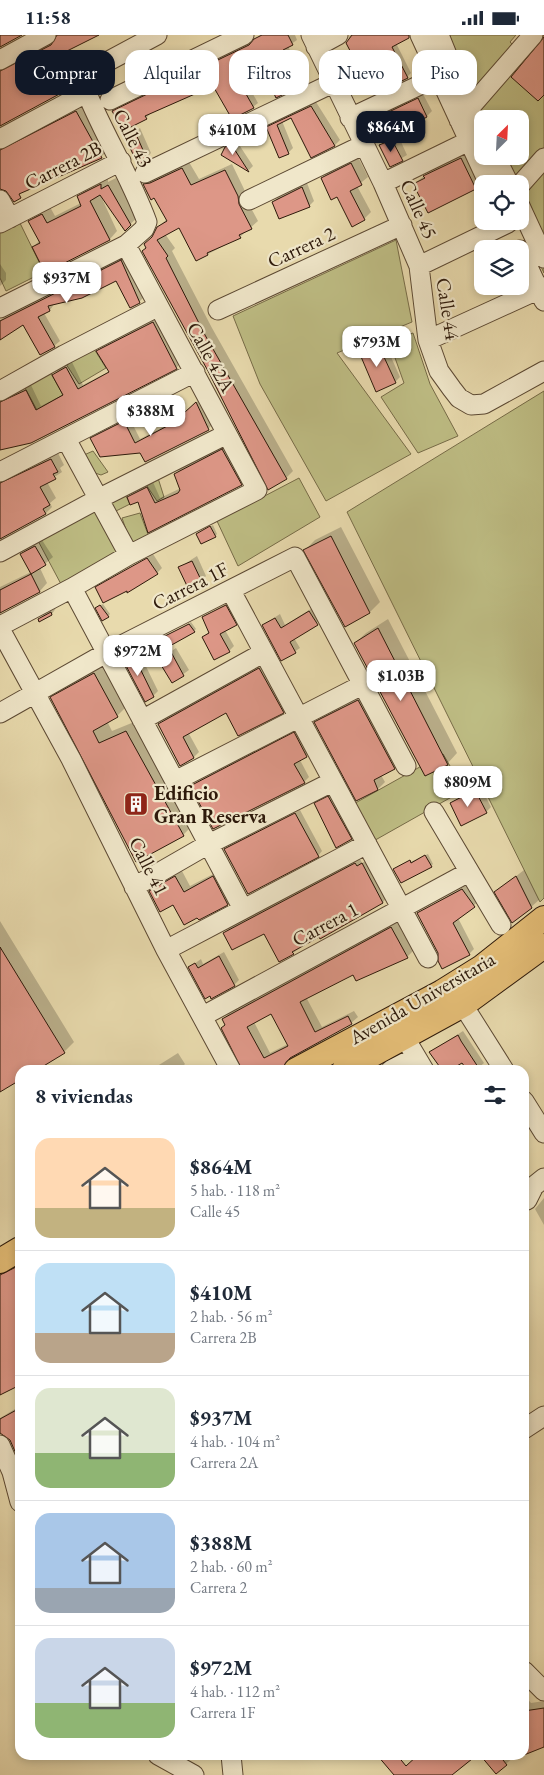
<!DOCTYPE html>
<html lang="es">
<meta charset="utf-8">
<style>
body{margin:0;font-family:"EB Garamond",serif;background:#f6f6f7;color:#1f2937;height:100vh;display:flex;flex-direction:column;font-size:19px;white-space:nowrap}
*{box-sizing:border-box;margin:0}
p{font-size:16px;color:#747a83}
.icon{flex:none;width:28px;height:28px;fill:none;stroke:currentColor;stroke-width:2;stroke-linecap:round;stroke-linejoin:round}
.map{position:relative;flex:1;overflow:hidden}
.details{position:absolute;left:15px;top:1030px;width:514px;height:695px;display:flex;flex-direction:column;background:#fff;border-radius:15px;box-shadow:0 2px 8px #0003}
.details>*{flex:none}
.banner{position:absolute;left:15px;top:15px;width:515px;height:45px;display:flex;gap:10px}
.needle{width:32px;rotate:24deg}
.tools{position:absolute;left:474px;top:75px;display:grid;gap:10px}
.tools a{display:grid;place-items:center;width:55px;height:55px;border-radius:10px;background:#fff;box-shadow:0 2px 8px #0003;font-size:25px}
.price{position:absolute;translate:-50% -42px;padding:0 11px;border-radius:10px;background:#fff;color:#222;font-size:16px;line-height:32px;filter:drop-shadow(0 1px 2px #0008)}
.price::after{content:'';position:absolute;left:50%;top:30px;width:15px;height:11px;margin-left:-8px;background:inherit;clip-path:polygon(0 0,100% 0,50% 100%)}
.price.active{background:#111827;color:#fff}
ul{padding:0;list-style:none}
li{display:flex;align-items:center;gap:15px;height:125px;padding:0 20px}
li+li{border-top:1px solid #e0e1e3}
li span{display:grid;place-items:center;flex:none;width:140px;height:100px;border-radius:15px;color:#555}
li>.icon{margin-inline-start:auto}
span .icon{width:60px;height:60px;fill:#fffc;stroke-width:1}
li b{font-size:21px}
h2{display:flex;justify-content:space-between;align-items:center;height:60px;padding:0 20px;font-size:21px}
.pill{padding:0 18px;border-radius:15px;background:#fff;box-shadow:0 2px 8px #0003;font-size:18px;line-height:45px}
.pill.active{background:#111827;color:#fff}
.status{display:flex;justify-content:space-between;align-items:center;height:35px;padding:0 25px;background:#fff;direction:ltr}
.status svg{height:14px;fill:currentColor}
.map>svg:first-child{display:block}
</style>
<div class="status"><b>11:58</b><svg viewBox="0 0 49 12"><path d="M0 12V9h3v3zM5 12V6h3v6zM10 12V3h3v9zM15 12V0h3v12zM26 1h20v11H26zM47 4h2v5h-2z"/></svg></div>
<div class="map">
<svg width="544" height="1740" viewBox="0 0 544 1740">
<rect width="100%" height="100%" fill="#e8daad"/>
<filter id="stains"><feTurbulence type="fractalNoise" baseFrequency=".004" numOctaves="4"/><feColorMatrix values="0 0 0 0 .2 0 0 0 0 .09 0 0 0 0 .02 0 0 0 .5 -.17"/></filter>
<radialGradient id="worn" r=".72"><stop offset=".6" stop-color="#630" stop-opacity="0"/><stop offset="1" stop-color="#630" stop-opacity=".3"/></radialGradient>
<!-- green -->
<path fill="#bebd84" stroke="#766b47" d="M429,0H516L510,7L525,21L544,0V238L519,186L520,149L488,121H520V84H482V111Z
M17,182L44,237L6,256L0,243V190Z
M396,205L412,287L337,318L411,419L326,466L260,349L233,281Z
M413,298L430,349L458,401L418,418L381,362L404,348L389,306Z
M91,309L106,333L79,349L64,326Z
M48,333L63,360L37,375L24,351Z
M544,356V863L540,867L347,477Z
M158,358L167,373L146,386L136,371Z
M93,416L108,437L101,440L92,437L84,420Z
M158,443L164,462L157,466L145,448Z
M299,443L320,482L238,531L217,486Z
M120,458L126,461L130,469L116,476L109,468Z
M93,472L119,521L62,551L36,502Z
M140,478L149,502L131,509L122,483Z
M443,719L464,755L370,808L350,771Z"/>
<!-- shadow -->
<path fill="#0003" fill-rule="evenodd" d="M57,0H96L56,20L71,48L64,55L0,90V27L7,30L13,28L57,5Z
M260,0H295L297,5L288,11L304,46L299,50L259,25L239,34L258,68L253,72L214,49L151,78L146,83L114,76L119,71L254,6Z
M350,0H405L396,8L411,38L407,42L347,8Z
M423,59L432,76L427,81L383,103L374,85L379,80Z
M316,67L340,105L335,110L311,121L292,82L282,86L293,113L288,118L268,93L273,88Z
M83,70L108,115L101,122L0,135V105Z
M140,93L151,118L146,123L126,102Z
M398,100L407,120L390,130L381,110Z
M236,105L253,131L249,135L223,120L226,113Z
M466,118L480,148L475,153L414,149L429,137Z
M358,122L368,142L357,151L371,177L364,184L337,160L322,143L329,136Z
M189,127L199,144L232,129L244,154L245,162L258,186L240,202L197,225L180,191L165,199L175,213L172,216L212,293L293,436L286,443L148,212L158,192L167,184L155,162L145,149L152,142Z
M108,143V147L116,143L138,182L125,194L99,157L117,196L110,204L45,236L33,212L40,205L30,186L38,179L50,172L55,181L81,168L78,162L86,154Z
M307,148L314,166L309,171L273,167L278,162Z
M127,220L144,262L139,267L116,244L55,268L50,275L44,278L60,306L54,311L24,288L0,304V285Z
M0,229L6,238V245L0,251Z
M159,282L182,327L176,333L0,414V360L12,361L31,350L41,371L64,359L53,340L59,334L72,327L83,350L110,336L97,316L103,311Z
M383,304L400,342L395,347L360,318L365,313Z
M201,363L213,389L208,394L140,417L92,404L97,399L129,382L140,404L180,383Z
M228,409L247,443L241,449L148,496L138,465L128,462L134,457L153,447L160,463L181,453L175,439L181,433Z
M58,418L64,430L60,433L62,437L47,447L56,463L50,468L52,472L46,478L0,503V439Z
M213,490L217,499L215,501L197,499Z
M341,492L380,567L370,577L305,515L315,505Z
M42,505L53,522L40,533L47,548L40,556L0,577V552L31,537L21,519L28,512Z
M153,519L162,533L157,538L127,554L97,553Z
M197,521L206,541L201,546L180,532Z
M231,566L241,584L225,595L234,611L229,616L203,602L210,596L203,582Z
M103,569L110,579L108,581L99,571Z
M314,572L321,585L294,603L300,613L282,625L263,590L280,579L285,590Z
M56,573L52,579L39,584L44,579Z
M388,584L457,718L447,729L355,608L366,598Z
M191,587L196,594L194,596L164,602Z
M137,613L158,656L153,661L123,623Z
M176,613L189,635L172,647L159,625Z
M107,626L130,668L117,681L107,686L112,696L139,685L195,788L183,800L52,663L64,650Z
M265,629L288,672L283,677L226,676L188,697L199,717L194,722L160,689L165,684Z
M366,658L401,726L394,733L381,740L385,747L378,754L357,764L316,687L323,680Z
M300,693L312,716L300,725L309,742L304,747L192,751L197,746Z
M480,751L491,772L486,777L451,768Z
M334,757L356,798L351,803L316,769Z
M300,775L322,816L318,821L225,814L230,810Z
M428,819L433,829L431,831L397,833Z
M360,824L362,828L367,825L387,863L383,867L319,900L293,918L264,897L224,898L229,893Z
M524,835L539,865L531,872L496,857Z
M182,836L190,851L219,836L234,862L227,869L174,868L151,856L157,850Z
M467,850L479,866L458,883L474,914L469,919L439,917L418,878Z
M0,886L74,1007L64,1017L34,1035H20V1044L0,1056Z
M397,887L413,916L407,922L353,938L306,962L322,992L354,976L358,982L351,988L289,1021L288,1027L279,1035H242L223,984L229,978ZM272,978L288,1009L270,1018L254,987Z
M224,917L239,945L234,950L190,932L201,924L203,929Z
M463,996L484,1028L476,1035H468L462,1026L447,1035H443L431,1017Z
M178,1018L185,1029L180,1034L151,1035Z
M544,1163V1190L535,1174Z
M20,1228V1349L0,1358V1230L8,1233Z
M20,1371V1418L11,1404L0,1395V1383Z
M524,1660L531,1668L544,1666V1711L524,1719Z
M379,1720H408L391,1735Z
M482,1720H521L513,1723L496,1737Z"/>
<!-- building -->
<path fill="#dd9787" stroke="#2d190a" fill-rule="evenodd" d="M0,0H22L0,12Z
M57,0H99L49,25L65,56L0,91V36L51,10Z
M262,0H288L293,10L283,15L300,51L276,63L259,26L234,38L254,73L232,84L213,51L145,81L147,84L123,96L112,76L249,10L254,4Z
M352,0H409V3L392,12L408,43L385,54L369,23L357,29L346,8Z
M544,2V60L538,66L511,42Z
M418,63L427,82L382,105L372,85Z
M311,71L335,111L311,123L291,83L277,90L289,119L279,123L266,92Z
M76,76L102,123L19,159L21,163L14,167L6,156L0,154V115Z
M135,97L147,124L138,130L125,102Z
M392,105L403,126L390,132L379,110Z
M231,109L249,137L221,120L225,112Z
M461,123L476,154L428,178L413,149L425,143L423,141Z
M351,128L362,150L350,156L365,185L352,192L337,162L331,165L321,143Z
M182,133L191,150L225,135L238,161L239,169L252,194L239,200L241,203L207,218L208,220L196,226L179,193L157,205L168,221L166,223L205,300L287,444L268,455L208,336L142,216L146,213L144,209L152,202L157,192L167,186L154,163L151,165L143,149L150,148Z
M101,149V154L108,150L131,190L125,196L100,160L90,166L110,205L45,238L32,212L40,208L28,186L42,179L47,188L81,171L77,161Z
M302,152L310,172L279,184L272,167Z
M121,225L140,268L130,273L116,246L82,263L48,271L50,276L38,282L55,312L40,320L23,290L0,305V286Z
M153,287L177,334L31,408L0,415V367L26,355L36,375L63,360L52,340L66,332L78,354L109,337L96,316Z
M378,309L396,348L376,357L359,317Z
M196,367L209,395L145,427L140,418L100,422L90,403L124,386L135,408L173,388Z
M222,414L242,450L148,498L138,467L130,470L127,462L147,452L155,468L178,458L180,455L174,439Z
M51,424L58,437L53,439L56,444L40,452L50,470L43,474L46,479L0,504V448Z
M210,491L216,502L201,509L196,499Z
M331,501L370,578L345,592L303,515Z
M35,511L46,530L31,539L20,519Z
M147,523L158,539L127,558V556L103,568L95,552Z
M192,526L202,547L188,553L178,532Z
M31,539L40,557L0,578V555Z
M100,570L109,582L102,586L95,573Z
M226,570L237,590L220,599L230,617L214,625L202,602L209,598L202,582Z
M309,576L318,590L290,607L296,618L281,626L262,590L275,583L281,593Z
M51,577L52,580L39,587L38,584Z
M189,589L195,597L168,612L163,602Z
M378,593L448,730L425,741L354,608Z
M132,617L154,662L145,667L122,623Z
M171,617L184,641L172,648L158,625Z
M259,633L284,678L238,701L226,678L183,702L194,723L180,731L158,689Z
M94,638L118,682L93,696L99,708L126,696L184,801L136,827L50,662Z
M358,665L395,734L374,745L378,755L356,766L314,687Z
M294,697L307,722L294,729L305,748L213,794L190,751Z
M475,755L487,778L461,791L450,768Z
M328,761L352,804L336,813L314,768Z
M295,778L319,822L248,859L224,814Z
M425,820L432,832L401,848L393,834L410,825L411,828Z
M355,828L357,831L362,828L383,868L320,904L319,902L292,917L294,919L279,927L264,899L232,915L223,898Z
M175,841L184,857L213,841L228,870L199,885L197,883L184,890L173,870L160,877L149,856Z
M516,841L532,873L512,888L494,857Z
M462,854L475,872L453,888L470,920L442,934L438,926V918L417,878Z
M391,892L408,923L356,946L353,940L300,967L315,997L348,981L352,989L290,1023L282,1035H242L221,993L225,990L222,984ZM271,979L288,1011L264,1023L247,992Z
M0,912L65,1018L37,1035H20V1045L0,1057Z
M219,921L235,951L211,964L210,961L205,964L188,932L195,928L198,933Z
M458,1000L461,1006L480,1035H467L462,1028L450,1035H442L429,1017Z
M20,1230V1350L0,1360V1240Z
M20,1373V1419L17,1421L10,1405L0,1398V1384Z
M544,1673V1712L524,1720V1676Z
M377,1720H397L406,1731L418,1720H477L452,1740H394Z
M480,1720H499L507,1730L496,1739Z"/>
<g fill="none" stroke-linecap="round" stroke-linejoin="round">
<defs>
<path id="minor" d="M311,0L383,148L419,231L428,305L439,336L452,354L459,363L471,370L484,369L544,336
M420,0L489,149
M439,0L469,74L482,98
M316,12L338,0
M0,25L46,0
M110,65L244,0
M350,83L439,41
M459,85L533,0
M0,104L86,58
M495,121L509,149
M145,138L333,48
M383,148L469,106
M520,150L544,123
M0,165L10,183
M249,165L363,110
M520,171L544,223
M0,188L121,126
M520,215L544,266
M419,231L508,188
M0,273L126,210L144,194L147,187C129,138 100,94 82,46L88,37L157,0
M218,275L402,190
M428,305L544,252
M0,356L64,320L157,272
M66,404L129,520
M0,437L195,337
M0,517L98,464L227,399
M72,553L243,874
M231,556L428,923
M0,591L72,553L129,520L257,455L126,210
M0,594L71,724L166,915L231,1035
M0,678L106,618L295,522L406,731
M142,685L263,618
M175,746L364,649
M434,777L501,890
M134,852L207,810L332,747
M166,915L367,809
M463,970L504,1035
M203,981L469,837
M405,1003L424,1035
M391,1035L416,1022
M524,1066L544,1098
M527,1165L534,1151L544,1143
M524,1394L544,1381
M0,1410L12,1437L20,1467
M524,1636L544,1656
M158,1720L194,1740
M231,1720L233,1740"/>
<path id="major" d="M296,1035L442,957L482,932L544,883
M344,1035L463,970L544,911
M0,1226L20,1214"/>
</defs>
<!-- minor casing -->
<use href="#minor" stroke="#5c4933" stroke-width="21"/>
<!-- major casing -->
<use href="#major" stroke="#2d190a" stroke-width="26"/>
<!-- minor -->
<use href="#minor" stroke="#f0e7ca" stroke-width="19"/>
<!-- major -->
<use href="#major" stroke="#e4bd76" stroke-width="24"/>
</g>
<!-- icons -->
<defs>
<symbol id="building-square" viewBox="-11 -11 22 22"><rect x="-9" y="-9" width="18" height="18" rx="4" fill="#8f2418" stroke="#f0e7ca"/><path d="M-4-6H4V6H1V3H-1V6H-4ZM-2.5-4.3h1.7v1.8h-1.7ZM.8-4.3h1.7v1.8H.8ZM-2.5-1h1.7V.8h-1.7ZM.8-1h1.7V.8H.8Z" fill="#fff"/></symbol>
</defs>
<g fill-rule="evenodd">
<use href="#building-square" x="122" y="755" width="28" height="28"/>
</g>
<g text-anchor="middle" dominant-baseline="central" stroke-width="4.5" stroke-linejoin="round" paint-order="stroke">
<!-- street labels -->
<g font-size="20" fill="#2d190a" stroke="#f0e7ca">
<text transform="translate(133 103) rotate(63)">Calle 43</text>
<text transform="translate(63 130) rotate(-27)">Carrera 2B</text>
<text transform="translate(419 174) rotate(66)">Calle 45</text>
<text transform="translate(301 212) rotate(-25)">Carrera 2</text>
<text transform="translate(448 274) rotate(81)">Calle 44</text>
<text transform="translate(211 322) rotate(61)">Calle 42A</text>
<text transform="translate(190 551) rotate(-27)">Carrera 1F</text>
<text transform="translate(149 831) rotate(63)">Calle 41</text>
<text transform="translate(325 889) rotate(-28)">Carrera 1</text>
<text transform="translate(422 963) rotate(-30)">Avenida Universitaria</text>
</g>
<!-- poi labels -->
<g font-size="20" font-weight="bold" fill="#2d190a" stroke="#f0e7ca" text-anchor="start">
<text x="154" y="758">Edificio<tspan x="154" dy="23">Gran Reserva</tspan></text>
</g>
</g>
<rect width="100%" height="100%" filter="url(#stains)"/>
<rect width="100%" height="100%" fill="url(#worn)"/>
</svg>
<div class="tools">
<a><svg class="needle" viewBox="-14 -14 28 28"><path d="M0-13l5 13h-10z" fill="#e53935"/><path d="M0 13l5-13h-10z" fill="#747a83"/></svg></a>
<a><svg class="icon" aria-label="locate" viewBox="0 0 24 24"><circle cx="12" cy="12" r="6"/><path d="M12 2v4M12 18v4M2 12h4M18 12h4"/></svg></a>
<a><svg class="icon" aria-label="layers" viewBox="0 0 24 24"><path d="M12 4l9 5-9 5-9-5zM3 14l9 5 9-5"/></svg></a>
</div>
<b class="price active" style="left:391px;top:118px">$864M</b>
<b class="price" style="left:233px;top:121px">$410M</b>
<b class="price" style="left:67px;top:269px">$937M</b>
<b class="price" style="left:377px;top:333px">$793M</b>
<b class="price" style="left:151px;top:402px">$388M</b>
<b class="price" style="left:138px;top:642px">$972M</b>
<b class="price" style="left:401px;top:667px">$1.03B</b>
<b class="price" style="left:468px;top:773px">$809M</b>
<div class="banner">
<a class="pill active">Comprar</a>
<a class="pill">Alquilar</a>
<a class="pill">Filtros</a>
<a class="pill">Nuevo</a>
<a class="pill">Piso</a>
</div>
<section class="details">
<h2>8 viviendas<svg class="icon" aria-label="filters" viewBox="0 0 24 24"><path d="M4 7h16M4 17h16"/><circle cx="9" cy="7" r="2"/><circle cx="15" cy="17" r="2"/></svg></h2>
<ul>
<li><span style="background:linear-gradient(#ffd9b3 70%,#c2b280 0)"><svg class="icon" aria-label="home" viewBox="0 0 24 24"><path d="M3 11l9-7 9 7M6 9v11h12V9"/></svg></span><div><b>$864M</b><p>5 hab. · 118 m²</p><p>Calle 45</p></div></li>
<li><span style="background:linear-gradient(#bfe0f5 70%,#b9a48a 0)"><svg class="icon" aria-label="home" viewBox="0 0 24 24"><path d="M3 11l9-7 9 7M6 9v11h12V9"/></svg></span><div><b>$410M</b><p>2 hab. · 56 m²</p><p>Carrera 2B</p></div></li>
<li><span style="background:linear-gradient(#dfe7d0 65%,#8fb573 0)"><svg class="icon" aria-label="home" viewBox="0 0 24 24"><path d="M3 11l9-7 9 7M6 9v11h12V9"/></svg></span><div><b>$937M</b><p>4 hab. · 104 m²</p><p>Carrera 2A</p></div></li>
<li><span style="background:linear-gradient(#a9c7e8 75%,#9aa5b1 0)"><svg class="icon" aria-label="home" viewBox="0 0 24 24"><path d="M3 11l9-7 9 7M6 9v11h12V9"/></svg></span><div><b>$388M</b><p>2 hab. · 60 m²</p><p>Carrera 2</p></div></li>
<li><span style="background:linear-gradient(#c9d6e8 65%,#8fb573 0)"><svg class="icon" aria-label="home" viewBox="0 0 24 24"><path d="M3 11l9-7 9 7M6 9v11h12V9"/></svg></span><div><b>$972M</b><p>4 hab. · 112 m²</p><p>Carrera 1F</p></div></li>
</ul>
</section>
</div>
